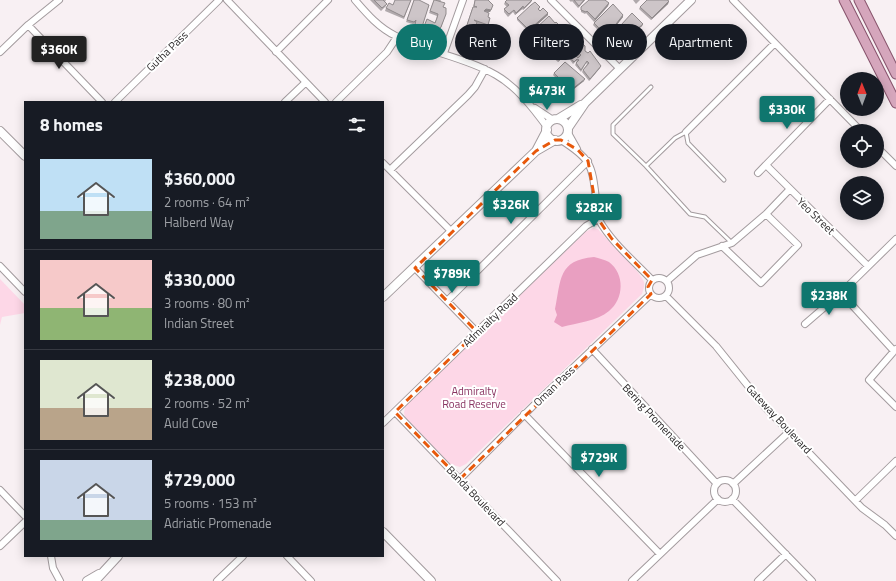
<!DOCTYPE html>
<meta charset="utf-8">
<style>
body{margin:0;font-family:"Titillium Web",sans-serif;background:#20242c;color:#f1f3f6;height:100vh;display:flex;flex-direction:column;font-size:15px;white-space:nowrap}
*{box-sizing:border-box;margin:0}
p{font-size:13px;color:#9ea1a6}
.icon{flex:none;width:22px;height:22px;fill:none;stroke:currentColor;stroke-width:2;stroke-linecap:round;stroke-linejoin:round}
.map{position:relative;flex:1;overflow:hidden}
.details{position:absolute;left:24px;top:101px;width:360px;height:456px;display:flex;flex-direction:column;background:#171b24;border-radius:0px;box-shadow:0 2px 10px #0003}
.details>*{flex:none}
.hud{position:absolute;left:396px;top:24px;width:380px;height:36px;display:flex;gap:8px}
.needle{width:26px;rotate:359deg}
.controls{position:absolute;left:840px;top:72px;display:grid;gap:8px}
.controls a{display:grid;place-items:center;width:44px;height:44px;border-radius:50%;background:#171b24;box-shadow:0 2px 10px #0003;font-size:20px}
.price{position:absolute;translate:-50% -34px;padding:0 9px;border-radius:4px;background:#0f766e;color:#fff;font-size:13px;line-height:26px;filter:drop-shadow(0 1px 2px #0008)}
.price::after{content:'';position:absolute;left:50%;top:24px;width:12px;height:9px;margin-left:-6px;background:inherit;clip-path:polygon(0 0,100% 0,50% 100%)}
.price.on{background:#222;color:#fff}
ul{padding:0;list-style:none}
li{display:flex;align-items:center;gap:12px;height:100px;padding:0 16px}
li+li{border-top:1px solid #363941}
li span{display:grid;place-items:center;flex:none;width:112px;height:80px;border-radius:0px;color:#555}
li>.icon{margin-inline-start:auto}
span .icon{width:48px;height:48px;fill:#fffc;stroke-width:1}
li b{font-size:17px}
h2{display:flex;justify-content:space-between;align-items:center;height:48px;padding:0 16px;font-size:17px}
.tag{padding:0 14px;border-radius:18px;background:#171b24;box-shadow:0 2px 10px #0003;font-size:14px;line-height:36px}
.tag.on{background:#0f766e;color:#fff}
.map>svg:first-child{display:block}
</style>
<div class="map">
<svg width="896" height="581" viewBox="0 0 896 581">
<rect width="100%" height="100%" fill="#f8f0f3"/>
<!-- green -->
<path fill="#fdd7e7" d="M593,228L598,229C607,241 640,270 644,282C645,286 643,290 642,294L466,464L460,467L450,464L405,417L404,413L406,402L585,232Z
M0,279L25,305V313L2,317L0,325Z"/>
<!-- water -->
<path fill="#e99fc1" d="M594,257C599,258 605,260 609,262C625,274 624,299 609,311C597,321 577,323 562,327L554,322L557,315L555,309C561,280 558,260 594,257Z"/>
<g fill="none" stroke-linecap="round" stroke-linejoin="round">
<defs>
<path id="lane" d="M651,87L613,125V134L646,166L690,214L705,217L732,243
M646,166L675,138L686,132L688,143L724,180"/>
<path id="street" d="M227,0L325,102
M355,0C367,14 379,28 396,36C426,52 465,57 496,75C517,87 533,108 547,127
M551,0L620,69
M733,0L861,131
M28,25L102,102
M0,52L28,25L59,0
M276,52L328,0
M444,53L463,0
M115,102L219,0
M285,102L305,83
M336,102L387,52L397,37
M535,108L553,120
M686,132L775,43
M568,133L577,149
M561,140C591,159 592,164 596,199C597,206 596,215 599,220C612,243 634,261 652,280
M877,147L896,166
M383,163L451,231
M766,165L868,266
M390,170L468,95L475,87L485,69
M758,173L830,99
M722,246L761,283L798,245L766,214
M0,266L25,292
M415,268L477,332
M649 288a10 10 0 1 1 20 0a10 10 0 1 1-20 0Z
M667,281L697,255L732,243L766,214L789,190
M841,293L894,351
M666,296L716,346L765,407L862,508L885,525L896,536
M447,301L588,161
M805,324L841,293L896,239
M592,349L717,484
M896,349L869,380L896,407
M395,412L557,581
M524,414L660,554
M383,423L586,226L598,219
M460,479L538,401L651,294
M714 491a11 11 0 1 1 22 0a11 11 0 1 1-22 0Z
M733,484L789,432
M0,490L25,516
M732,499L812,581
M856,500L896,461
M0,546L25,522
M51,556L53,568L60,581
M287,556L311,581
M217,581L243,556
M632,581L718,499
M758,581L786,554"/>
<path id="secondary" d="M558,119L581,105
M546 130a11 11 0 1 1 22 0a11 11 0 1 1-22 0Z
M568,128L585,103L691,0
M0,131L25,156
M536,151L547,130
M383,297L536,151L555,140
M383,532L431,581
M87,581L99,574
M95,581L118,556"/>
<path id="primary" d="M844,0L896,103
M859,0L896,74"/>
</defs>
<!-- lane casing -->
<use href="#lane" stroke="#a39b9e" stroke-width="5"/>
<!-- street casing -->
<use href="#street" stroke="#a39b9e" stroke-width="8"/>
<!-- secondary casing -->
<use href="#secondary" stroke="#a39b9e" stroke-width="10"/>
<!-- primary casing -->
<use href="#primary" stroke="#86526b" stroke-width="11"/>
<!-- lane -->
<use href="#lane" stroke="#fff" stroke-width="3"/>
<!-- street -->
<use href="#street" stroke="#fff" stroke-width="6"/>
<!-- secondary -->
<use href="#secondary" stroke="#fff" stroke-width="8"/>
<!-- primary -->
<use href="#primary" stroke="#d5a6bc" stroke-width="9"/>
</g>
<!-- wall -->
<path fill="#b0a9ac" d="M370,0H386L385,2L386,6L381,11Z
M411,0L404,19L385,11L386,8L393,5Z
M414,0L429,5L421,29L414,27L416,23L413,24L406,22Z
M434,0H441L440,2L443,7L446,14L440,30L436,35L433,34L432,37L422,33L427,19L435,23L437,16L429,13Z
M475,0H488L493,5L490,12H485L488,17L490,18L487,27L476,24V25L486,30L478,54L472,52V49L460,45L472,9L473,7Z
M532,0L531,2L523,10L522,9L515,15L513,12L508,17L504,12V9L507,7L504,4L505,2Z
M569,0H585L578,8L572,1L571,2Z
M633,0H640L636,4Z
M669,1L668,4L651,20L639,9L640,7Z
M609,3L608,6L594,22L586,13L585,14L581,12V7Z
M540,7L539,9L540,11L548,13V15L529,32L517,20V18Z
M623,15V17L613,29L615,31L625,33L620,27L621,25L643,24L642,26L629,37L631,39L630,41L620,49L615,48L607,38V36L602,28L599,31L593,25L594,23Z
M534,30L562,31L543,48L534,39L536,35L533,32Z
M571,39L577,43L585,51L600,68L589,81L582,72L583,70L587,64L586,63L581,72L575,65L577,62L576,61L573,64L568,57L569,54V51L558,62L551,56L552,54L554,52L551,49L552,46Z
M554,73L584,81L570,92L553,75Z"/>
<!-- shaded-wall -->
<path fill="#908a8c" d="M532,0L531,2L523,10L524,8Z
M584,0H585L578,8L579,6Z
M669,1L668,4L651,20L652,18Z
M609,3L608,6L594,22L595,19Z
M523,6L522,9L515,15L516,13Z
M486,9L491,10L490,12L484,11Z
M548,13V15L529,32V30Z
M623,15V17L612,31L613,28Z
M643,24L642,26L628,38L629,36Z
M562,28V31L543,48L544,46Z
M631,39L630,41L620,49L621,47Z
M578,41L577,44L558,62L559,60Z
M601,66L600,68L589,81L590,79Z
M585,79L584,81L570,92L571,90Z"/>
<!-- building -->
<path fill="#cdc5c8" stroke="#908a8c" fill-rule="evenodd" d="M374,0H383L387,4L382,8Z
M395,0H411L404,17L386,8L389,3L393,5Z
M414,0H419L429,5L422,27L415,24L416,20L414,22L407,20Z
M434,0H435L445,3L443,7L446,8V14L441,27L437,32L434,31L433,35L422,31L427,19L435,23L437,18L438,14L430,11Z
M475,0H488L493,5L491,10L486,9L484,11L489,13L488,17L490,18L488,25L474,20L477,22L476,25L486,30L479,52L472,49L473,47L461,43L473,7H477L474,6ZM472,34L477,36L478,38L471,36Z
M507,0H532L524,8L523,6L516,13L514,10L509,14L504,9L509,5L505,2Z
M574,0H584L579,6Z
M589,0H605L609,3L595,19L587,11L586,12L581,10V7Z
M647,0H667L669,1L652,18L640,7Z
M535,2L540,7L538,9L540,11L543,8L548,13L529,30L517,18L531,5Z
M613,4L623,15L613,28L615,31L619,27L631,39L621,47L616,45L608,35L609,34L603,26L600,29L594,23Z
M632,13L643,24L629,36L621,25Z
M549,16L555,23L556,22L562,28L544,46L535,36L537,34L534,30Z
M564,30L571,39L573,36L578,41L559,60L552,54L556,50L552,46Z
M578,43L580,45L582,43L585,46V51L588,53L590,51L601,66L590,79L583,70L589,63L587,61L581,70L576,63L579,60L577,59L574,62L568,55L571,52L570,51ZM579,53L581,55L578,58L576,56Z
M565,62L585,79L571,90L554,73Z"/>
<!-- marked area -->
<path fill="none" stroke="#e8590c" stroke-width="3" stroke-dasharray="8 5" stroke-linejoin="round" d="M555,140H561L578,150L588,161L598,219L612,239L652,280L648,287L651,294L460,479L395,412L477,332L415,268L536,151Z"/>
<g text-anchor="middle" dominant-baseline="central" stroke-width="4" stroke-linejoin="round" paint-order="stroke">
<!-- street labels -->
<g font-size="11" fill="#282526" stroke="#fff">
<text transform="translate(167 51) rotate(-44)">Gutha Pass</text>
<text transform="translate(816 216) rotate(44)">Yeo Street</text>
<text transform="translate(490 320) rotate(-44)">Admiralty Road</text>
<text transform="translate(554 386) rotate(-44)">Oman Pass</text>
<text transform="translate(654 417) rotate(47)">Bering Promenade</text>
<text transform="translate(779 419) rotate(47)">Gateway Boulevard</text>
<text transform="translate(476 496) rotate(46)">Banda Boulevard</text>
</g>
<!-- park labels -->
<g font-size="11" fill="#893361" stroke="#fff">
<text x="474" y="391">Admiralty<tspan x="474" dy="13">Road Reserve</tspan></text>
</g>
</g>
</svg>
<div class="controls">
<a><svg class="needle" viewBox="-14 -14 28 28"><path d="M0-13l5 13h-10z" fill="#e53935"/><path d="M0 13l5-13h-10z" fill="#9ea1a6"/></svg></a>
<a><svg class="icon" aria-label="locate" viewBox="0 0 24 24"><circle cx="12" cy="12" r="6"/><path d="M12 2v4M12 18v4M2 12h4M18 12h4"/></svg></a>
<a><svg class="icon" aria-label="layers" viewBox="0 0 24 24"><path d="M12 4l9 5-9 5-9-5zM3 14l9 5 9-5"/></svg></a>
</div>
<b class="price on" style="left:59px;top:70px">$360K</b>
<b class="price" style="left:547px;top:111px">$473K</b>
<b class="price" style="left:787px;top:130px">$330K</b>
<b class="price" style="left:511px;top:225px">$326K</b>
<b class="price" style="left:594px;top:228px">$282K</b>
<b class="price" style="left:452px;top:294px">$789K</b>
<b class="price" style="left:829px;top:316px">$238K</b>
<b class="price" style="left:599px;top:478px">$729K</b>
<div class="hud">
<a class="tag on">Buy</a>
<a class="tag">Rent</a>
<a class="tag">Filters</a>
<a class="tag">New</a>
<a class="tag">Apartment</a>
</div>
<section class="details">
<h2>8 homes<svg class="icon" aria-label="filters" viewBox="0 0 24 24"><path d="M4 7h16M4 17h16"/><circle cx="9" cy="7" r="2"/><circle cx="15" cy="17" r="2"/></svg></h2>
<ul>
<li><span style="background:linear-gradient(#bfe0f5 65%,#7fa58c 0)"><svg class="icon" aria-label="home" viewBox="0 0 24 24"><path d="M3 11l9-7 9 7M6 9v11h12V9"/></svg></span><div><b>$360,000</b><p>2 rooms · 64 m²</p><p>Halberd Way</p></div></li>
<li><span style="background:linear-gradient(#f6c9c9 60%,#8fb573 0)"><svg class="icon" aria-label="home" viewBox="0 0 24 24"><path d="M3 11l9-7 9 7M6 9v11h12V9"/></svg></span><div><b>$330,000</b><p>3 rooms · 80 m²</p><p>Indian Street</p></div></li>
<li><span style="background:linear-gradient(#dfe7d0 60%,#b9a48a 0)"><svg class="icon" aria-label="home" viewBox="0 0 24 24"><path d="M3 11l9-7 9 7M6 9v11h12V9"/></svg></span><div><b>$238,000</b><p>2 rooms · 52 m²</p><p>Auld Cove</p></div></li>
<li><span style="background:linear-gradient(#c9d6e8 75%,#7fa58c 0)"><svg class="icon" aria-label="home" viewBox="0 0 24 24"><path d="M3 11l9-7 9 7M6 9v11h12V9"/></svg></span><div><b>$729,000</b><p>5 rooms · 153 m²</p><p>Adriatic Promenade</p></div></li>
</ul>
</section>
</div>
